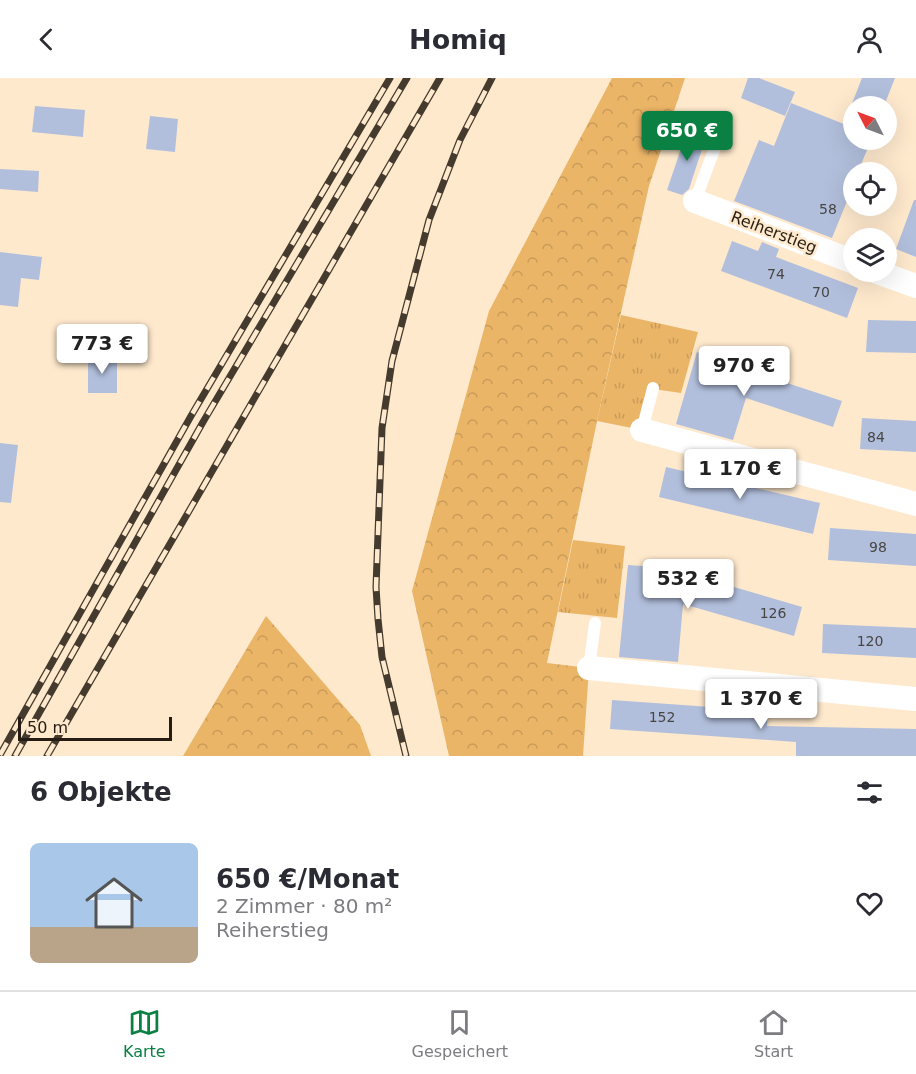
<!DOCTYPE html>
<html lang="de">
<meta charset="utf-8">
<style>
body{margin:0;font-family:"DejaVu Sans",sans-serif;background:#f7f7f7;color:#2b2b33;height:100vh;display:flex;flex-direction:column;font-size:22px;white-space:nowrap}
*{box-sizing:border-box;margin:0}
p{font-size:20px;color:#7c7c81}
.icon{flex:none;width:33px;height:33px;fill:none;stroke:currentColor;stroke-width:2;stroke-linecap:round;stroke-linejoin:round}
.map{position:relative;height:678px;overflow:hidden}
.drawer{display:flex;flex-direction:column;background:#fff;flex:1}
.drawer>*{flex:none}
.needle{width:39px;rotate:312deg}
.fabs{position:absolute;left:843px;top:18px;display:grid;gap:12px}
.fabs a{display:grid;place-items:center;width:54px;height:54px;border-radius:50%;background:#fff;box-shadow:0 6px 24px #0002;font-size:30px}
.scale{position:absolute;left:18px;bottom:15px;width:154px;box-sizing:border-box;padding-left:6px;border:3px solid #251d13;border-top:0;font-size:16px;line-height:21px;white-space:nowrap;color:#251d13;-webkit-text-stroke:4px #fee9cd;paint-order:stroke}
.price{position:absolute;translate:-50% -51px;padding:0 14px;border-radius:6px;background:#fff;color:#222;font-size:20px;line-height:39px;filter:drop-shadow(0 2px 3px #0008)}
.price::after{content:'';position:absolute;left:50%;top:36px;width:18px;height:14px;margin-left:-9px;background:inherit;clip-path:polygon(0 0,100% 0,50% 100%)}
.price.selected{background:#0b8043;color:#fff}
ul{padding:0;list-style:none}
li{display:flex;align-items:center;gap:18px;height:150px;padding:0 30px}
li span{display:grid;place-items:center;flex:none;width:168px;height:120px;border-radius:9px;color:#555}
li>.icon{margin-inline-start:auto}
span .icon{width:72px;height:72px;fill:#fffc;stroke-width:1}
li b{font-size:26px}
h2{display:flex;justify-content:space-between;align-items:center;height:72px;padding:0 30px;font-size:26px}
header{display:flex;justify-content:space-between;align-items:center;height:78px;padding:0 30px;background:#fff;font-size:27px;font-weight:800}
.tabs{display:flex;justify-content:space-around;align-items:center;height:84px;border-top:2px solid #e1e1e2;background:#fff;font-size:16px;color:#7c7c81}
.tabs a{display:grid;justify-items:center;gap:3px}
.tabs .selected{color:#0b8043}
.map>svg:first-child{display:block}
</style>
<header><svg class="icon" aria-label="back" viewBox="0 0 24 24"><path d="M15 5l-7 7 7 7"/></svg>Homiq<svg class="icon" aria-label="person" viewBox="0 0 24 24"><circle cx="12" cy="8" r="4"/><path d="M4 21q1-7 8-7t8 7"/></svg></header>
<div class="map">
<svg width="916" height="678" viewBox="0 0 916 678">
<defs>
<pattern id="grass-tufts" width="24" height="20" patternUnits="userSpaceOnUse" patternTransform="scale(1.5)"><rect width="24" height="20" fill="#ebb568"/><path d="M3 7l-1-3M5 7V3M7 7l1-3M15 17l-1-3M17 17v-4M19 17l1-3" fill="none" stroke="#c99b59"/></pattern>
<pattern id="forest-crowns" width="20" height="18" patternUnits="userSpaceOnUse" patternTransform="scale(1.5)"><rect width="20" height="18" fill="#ebb568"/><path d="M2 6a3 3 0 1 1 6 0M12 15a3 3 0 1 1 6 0" fill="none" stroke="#c99b59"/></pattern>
</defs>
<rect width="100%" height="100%" fill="#fee9cd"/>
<!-- grass -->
<path fill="url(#grass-tufts)" d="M621,237L698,254L681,315L653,311L642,352L597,343Z
M573,462L625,468L617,540L558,534Z"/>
<!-- forest -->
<path fill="url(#forest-crowns)" d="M612,0H685L649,108L597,343L547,585L589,590L583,678H449L412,513L489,233Z
M266,538L360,647L371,678H183Z"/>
<!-- building -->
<path fill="#b2bfdc" d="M748,0H759L795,14L785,38L741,20Z
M862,0H895L884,28H851Z
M791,25L854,50V62H871L858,94H854V106L832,160L734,123L759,62L774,68Z
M35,28L85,32L83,59L32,54Z
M150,38L178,41L175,74L146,71Z
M688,50L707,56L689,111L682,117L667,112Z
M0,91L39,93L38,114L0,111Z
M914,122H916V179L896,171Z
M732,163L758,173L762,164L779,171L776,179L858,210L847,240L721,193Z
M0,174L42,179L39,202L21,200L18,229L0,227Z
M868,242L916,243V275L866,274Z
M697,274L755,291L754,294L842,323L833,349L746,320L733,362L676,346Z
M88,279H117V315H88Z
M862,340L916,343V374L860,371Z
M0,365L18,367L11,425L0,424Z
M666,389L820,425L813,456L659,419Z
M830,450L916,456V488L828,482Z
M628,487L686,491V495L802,529L794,558L683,526L678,584L619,579Z
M823,546L916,550V580L822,575Z
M612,622L768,633L767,648L916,651V678H796V664L610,651Z"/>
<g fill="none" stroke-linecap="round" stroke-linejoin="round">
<!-- lane -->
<path stroke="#fff" stroke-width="12" d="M695,123L720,56
M642,352L653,310
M589,590L595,545"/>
<!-- street -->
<path stroke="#fff" stroke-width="24" d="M695,123L854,184
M877,194L916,208
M642,352L916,426
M589,590L916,621"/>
<defs>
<path id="rail" d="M0,677L191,338L390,0
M15,678L203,344L407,0
M47,678L440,0
M406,678L382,579L378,541L376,509L382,350L392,283L429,142L460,62L492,0"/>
</defs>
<!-- rail casing -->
<use href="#rail" stroke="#443a2e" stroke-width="7"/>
<!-- rail -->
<use href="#rail" stroke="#fee9cd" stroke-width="4.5" stroke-dasharray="14" stroke-linecap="butt"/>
</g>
<g text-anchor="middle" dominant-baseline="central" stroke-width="5" stroke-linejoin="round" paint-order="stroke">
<!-- number labels -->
<g font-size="14" fill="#484645">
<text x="828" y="131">58</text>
<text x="776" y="196">74</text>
<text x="821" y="214">70</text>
<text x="876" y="359">84</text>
<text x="878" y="469">98</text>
<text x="773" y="535">126</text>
<text x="870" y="563">120</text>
<text x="662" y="639">152</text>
</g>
<!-- street labels -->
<g font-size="16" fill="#251d13" stroke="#fee9cd">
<text transform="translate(774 154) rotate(21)">Reiherstieg</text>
</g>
</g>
</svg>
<div class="fabs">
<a><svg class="needle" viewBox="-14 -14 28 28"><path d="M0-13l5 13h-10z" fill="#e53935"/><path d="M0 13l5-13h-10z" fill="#7c7c81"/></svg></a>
<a><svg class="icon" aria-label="locate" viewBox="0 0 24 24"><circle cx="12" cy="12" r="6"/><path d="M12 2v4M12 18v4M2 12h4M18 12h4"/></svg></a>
<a><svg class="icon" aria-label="layers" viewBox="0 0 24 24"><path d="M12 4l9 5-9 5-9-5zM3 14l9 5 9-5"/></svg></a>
</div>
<div class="scale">50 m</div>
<b class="price selected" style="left:687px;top:84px">650 €</b>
<b class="price" style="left:102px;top:297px">773 €</b>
<b class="price" style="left:744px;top:319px">970 €</b>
<b class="price" style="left:740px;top:422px">1 170 €</b>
<b class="price" style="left:688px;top:532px">532 €</b>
<b class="price" style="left:761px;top:652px">1 370 €</b>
</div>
<section class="drawer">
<h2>6 Objekte<svg class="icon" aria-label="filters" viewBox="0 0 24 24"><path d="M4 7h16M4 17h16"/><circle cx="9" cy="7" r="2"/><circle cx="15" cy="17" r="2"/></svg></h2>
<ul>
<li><span style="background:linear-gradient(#a9c7e8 70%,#b9a48a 0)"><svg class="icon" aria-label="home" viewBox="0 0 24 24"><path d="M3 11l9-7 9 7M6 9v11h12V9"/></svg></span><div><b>650 €/Monat</b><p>2 Zimmer · 80 m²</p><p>Reiherstieg</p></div><svg class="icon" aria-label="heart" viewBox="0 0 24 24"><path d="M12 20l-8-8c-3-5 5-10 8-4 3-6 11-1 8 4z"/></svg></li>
</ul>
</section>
<nav class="tabs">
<a class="selected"><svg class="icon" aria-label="map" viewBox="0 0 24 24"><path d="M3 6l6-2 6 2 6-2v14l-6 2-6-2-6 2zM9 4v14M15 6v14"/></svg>Karte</a>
<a><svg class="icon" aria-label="saved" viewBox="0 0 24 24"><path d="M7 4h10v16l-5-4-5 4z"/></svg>Gespeichert</a>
<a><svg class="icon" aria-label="home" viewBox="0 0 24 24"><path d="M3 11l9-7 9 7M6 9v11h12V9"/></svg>Start</a>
</nav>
